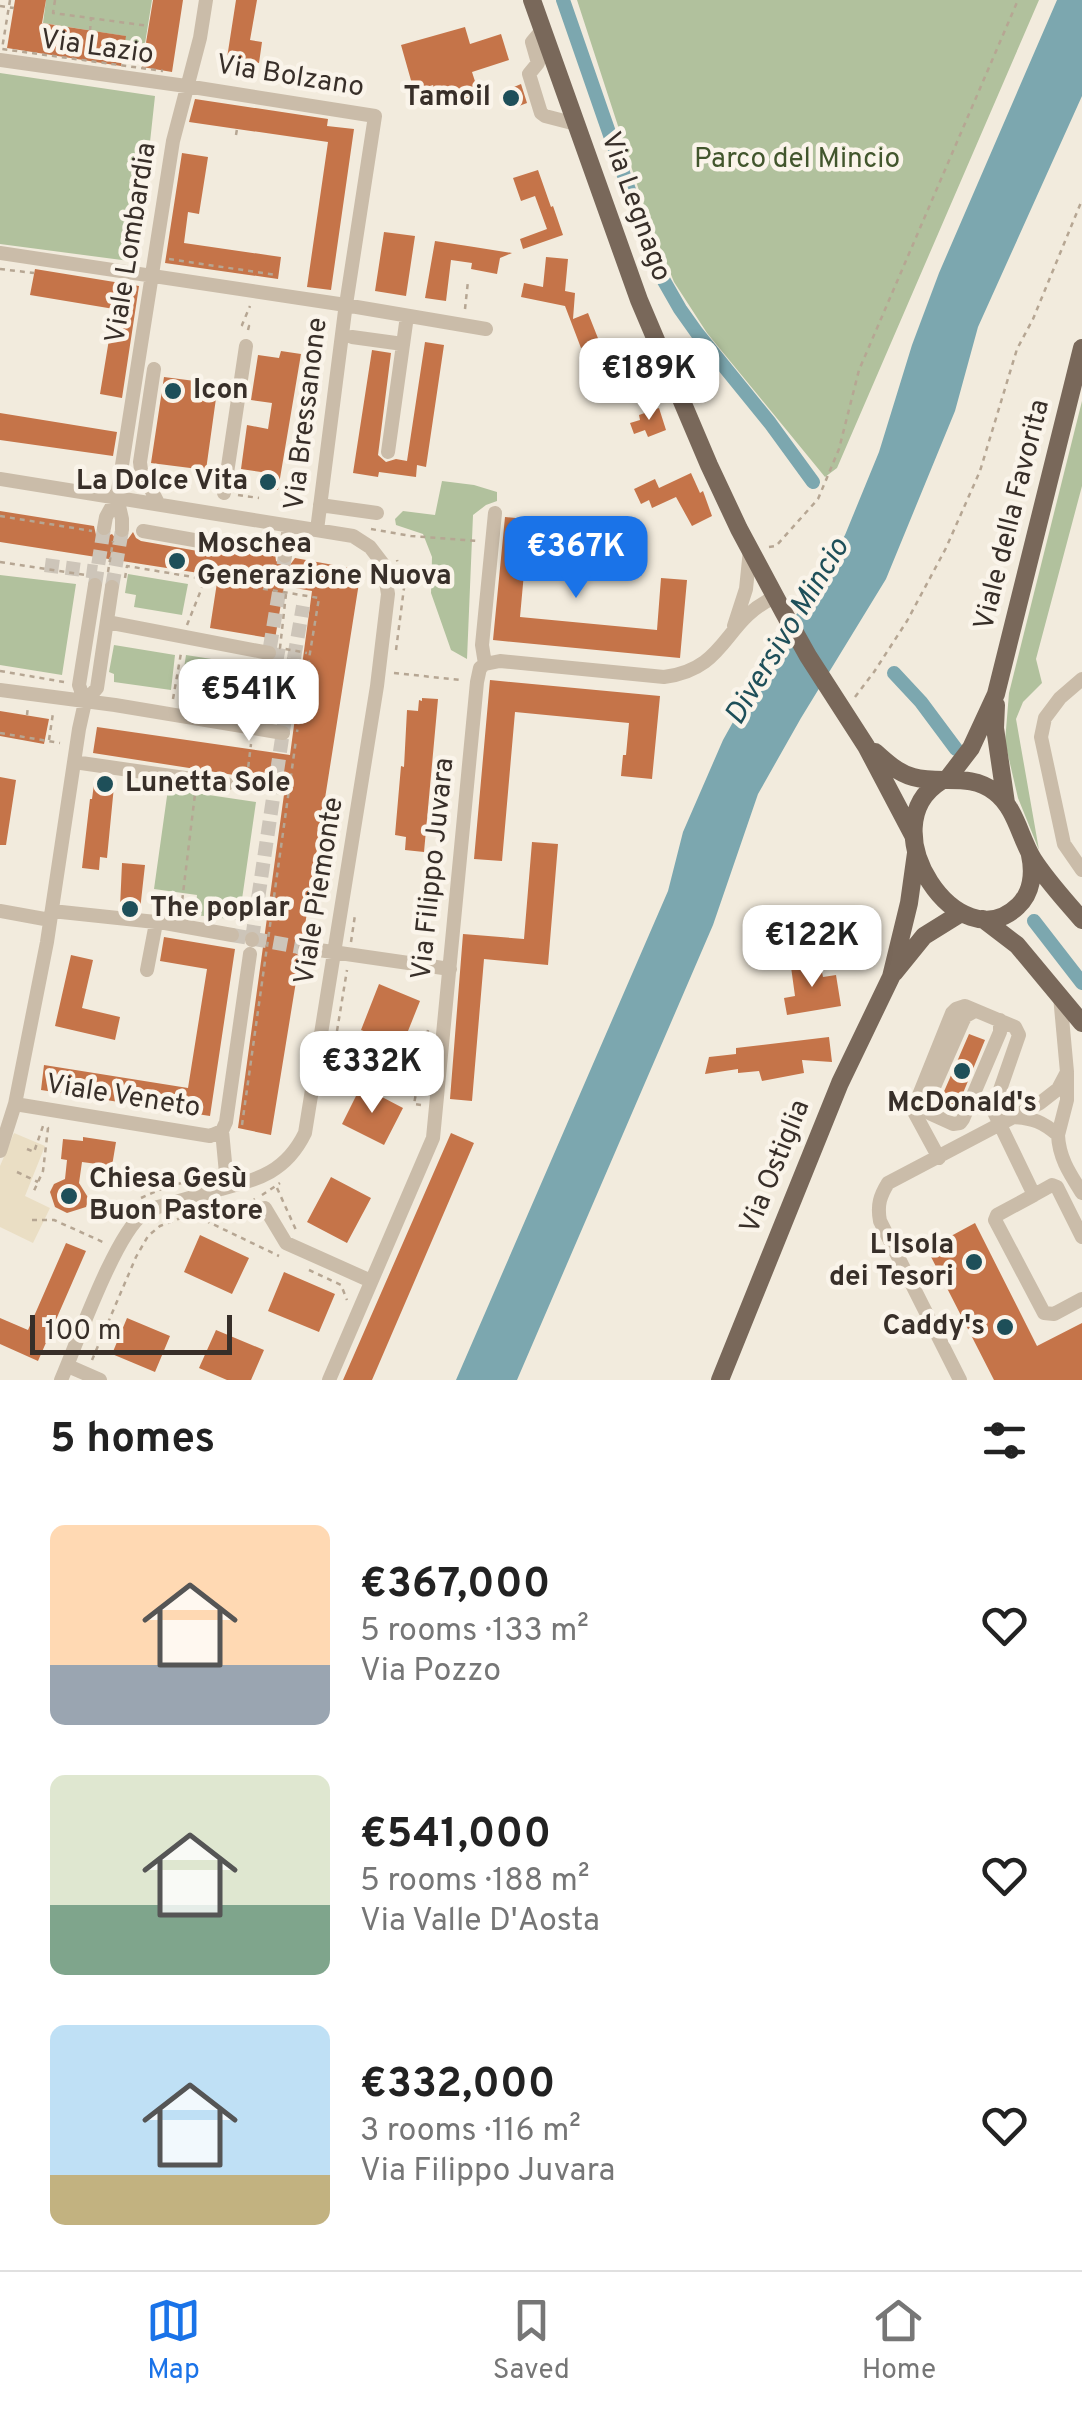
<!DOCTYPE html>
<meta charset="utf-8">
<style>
body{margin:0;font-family:Overpass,sans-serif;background:#f2f2f2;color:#222;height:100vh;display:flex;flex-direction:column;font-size:38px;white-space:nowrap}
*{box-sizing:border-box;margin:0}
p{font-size:32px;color:#767676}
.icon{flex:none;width:55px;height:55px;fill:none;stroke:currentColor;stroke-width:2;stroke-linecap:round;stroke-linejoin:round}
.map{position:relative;height:1380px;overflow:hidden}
.drawer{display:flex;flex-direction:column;background:#fff;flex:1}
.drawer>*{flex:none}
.scale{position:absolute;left:30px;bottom:25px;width:202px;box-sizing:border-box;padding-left:10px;border:5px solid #382f29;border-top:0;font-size:28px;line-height:35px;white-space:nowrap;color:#382f29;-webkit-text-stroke:8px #faf4ea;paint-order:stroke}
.price{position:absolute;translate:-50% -85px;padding:0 22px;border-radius:20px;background:#fff;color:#222;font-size:32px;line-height:65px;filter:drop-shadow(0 2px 5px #0008)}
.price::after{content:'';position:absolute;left:50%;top:60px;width:30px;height:22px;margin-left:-15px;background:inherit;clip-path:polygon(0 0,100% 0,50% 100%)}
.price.current{background:#1a73e8;color:#fff}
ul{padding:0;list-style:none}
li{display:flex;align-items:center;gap:30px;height:250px;padding:0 50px}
li span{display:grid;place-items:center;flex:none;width:280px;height:200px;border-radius:15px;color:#555}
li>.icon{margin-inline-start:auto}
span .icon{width:120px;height:120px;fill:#fffc;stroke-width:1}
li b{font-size:42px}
h2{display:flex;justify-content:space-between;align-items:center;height:120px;padding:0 50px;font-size:42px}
.tabs{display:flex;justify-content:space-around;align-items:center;height:140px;border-top:2px solid #e0e0e0;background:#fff;font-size:28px;color:#767676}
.tabs a{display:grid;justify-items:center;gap:5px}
.tabs .current{color:#1a73e8}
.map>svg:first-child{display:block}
</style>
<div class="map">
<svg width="1082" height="1380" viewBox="0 0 1082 1380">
<rect width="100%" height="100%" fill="#f2ebdd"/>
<!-- green -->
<path fill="#b1c19d" d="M46,0H152L143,56L123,54L125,36L43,23Z
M577,0H1039L837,468L825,477L707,333L674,282L647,215Z
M0,73L155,96L137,262L0,244Z
M1082,401V486L1036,659L1042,683L1023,702L1016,719L1039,850L1018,798L1005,742L1009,693Z
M442,481L474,485L497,492V501L486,505L473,515L467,659L451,650L431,593L432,557L423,534L396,525L395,519L403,511L435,515Z
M128,574L188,584L182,615L134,607L136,595L125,593Z
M0,575L76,584L62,675L0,665Z
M114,645L175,655L171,690L114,682V674L109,672Z
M186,655L275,669L272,709L180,694Z
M168,789L256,802L239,920L195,915L197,895L154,889Z"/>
<!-- plaza -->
<path fill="#eadec4" d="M14,1133L45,1146L25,1196L50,1208L33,1243L0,1227V1166Z"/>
<!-- water -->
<path fill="#7ca7af" d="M1057,0H1082V96L978,327L955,411L886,579L801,718L758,794L713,925L517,1380H456L668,891L683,832L723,740L757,679L845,535L879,452L912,345L939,273Z"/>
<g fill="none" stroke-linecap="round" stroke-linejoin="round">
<!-- canal -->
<path stroke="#7ca7af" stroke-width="14" d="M563,0L645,236L660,274L680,309L697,333L770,423L813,482
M894,673L921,702L956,749
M1034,921L1082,983"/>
</g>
<!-- building -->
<path fill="#c57449" d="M15,0H46L42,23L126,36L121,66L7,48Z
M153,0H183L172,72L142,67Z
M236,0H257L250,40L262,42L259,63L227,58Z
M465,27L470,44L501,34L509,60L472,72L480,97L457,104L454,95L438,100L433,85L414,91L401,45Z
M521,84L527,103L519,106L518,102L507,106L502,92Z
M195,99L328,119L327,126L354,129L331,290L307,287L328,142L189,122Z
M182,153L208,157L199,214L188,212L184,243L281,257L278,279L165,263Z
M538,170L551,207L553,206L563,235L523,249L520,239L547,229L535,196L521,201L513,178Z
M384,232L415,236L406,296L375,291Z
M435,241L474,247L512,253L500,258L497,274L471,269L472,263L451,260L446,301L425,298Z
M546,257L568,259L565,291L575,293L573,319L588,313L607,361L611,360L621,387L603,394L593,366L597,365L589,345L581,348L565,306L521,297L524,283L543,287Z
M35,269L139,286L122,398L100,394L114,309L30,295Z
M425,342L444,345L426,467L417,465L416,477L379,472L378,477L353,473L372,350L391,353L378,455L386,462L396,459L407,461Z
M281,351L301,354L278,490L259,487L261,472L241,469L247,425L268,429L272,403L251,400L258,355L279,358Z
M164,377L218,384L206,470L151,463Z
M659,408L666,430L648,437L645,430L634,434L630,423L640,420L639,415Z
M0,413L117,432L113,456L0,440Z
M691,473L700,493L703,491L712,516L692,526L676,497L652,508L649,500L641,504L634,489L655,479L659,488Z
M0,511L94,526L96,535L103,538L112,534L116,539L123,540L128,539L133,532L136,538L141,541L209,553H216L221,546L275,554L276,561L283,566L290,565L295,558L361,570L303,938L295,946L296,953L300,957L271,1135L238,1128L286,780L247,777L93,753L97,727L290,755L312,591L284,586L275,639L210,628L218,576L0,542Z
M505,517L547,521L546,526L582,529L579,556L526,551L520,617L657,630L661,578L687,580L680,658L493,640Z
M490,680L660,696L652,779L621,776L623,755H626L629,723L515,712L502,861L474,859Z
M422,698L438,699L424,852L405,850L406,837L395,835L401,766L404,767L407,710L418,711L419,700L422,701Z
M0,711L49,719L44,744L0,736Z
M0,777L16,780L6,845H0Z
M94,784L114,786L107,858L100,857L99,870L82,868L90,799H92Z
M532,842L558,844L548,965L484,959L472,1101L450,1099L463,934L524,939Z
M122,863L145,865L140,910L120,908Z
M164,937L235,949L210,1116L41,1090L44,1065L188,1088L207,969L160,961Z
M71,955L93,960L82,1008L120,1017L115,1040L55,1026Z
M820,962L823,977L836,975L841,1006L787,1015L784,998L795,996L791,967Z
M379,984L420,1001L402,1046L361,1030Z
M969,1034L985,1040L956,1110L939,1103Z
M829,1037L832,1062L802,1060L804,1073L762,1081L759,1071L738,1073V1069L705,1074L709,1057L736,1054V1048Z
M361,1086L403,1108L384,1145L342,1124Z
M451,1133L474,1143L372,1380H343Z
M83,1137L116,1142L112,1166L82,1162L79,1183L89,1199L86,1207L67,1213L55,1207L50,1192L54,1184L65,1179L67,1160L61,1159L63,1139L83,1141Z
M331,1177L371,1198L347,1243L307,1222Z
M975,1223L1037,1346L1082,1323V1380H994L927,1249Z
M200,1235L249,1258L232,1294L184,1272Z
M66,1243L86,1251L38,1361L0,1344V1318L28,1330Z
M284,1272L335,1294L319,1332L268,1311Z
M127,1318L170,1336L155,1372L112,1354Z
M216,1330L264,1350L251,1380H227L199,1368Z"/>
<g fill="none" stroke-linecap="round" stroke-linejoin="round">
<!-- minor-tunnel -->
<path stroke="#cdc5b9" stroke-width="14" stroke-dasharray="14 7" stroke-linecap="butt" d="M45,565L97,572
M95,585L104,528
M112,587L122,530
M294,658L303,606
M232,935L305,948
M252,939L294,658L269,653L285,556"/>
<!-- path -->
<path stroke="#b6a693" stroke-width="2.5" stroke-dasharray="5 5" stroke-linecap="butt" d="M55,0L53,13L149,26
M0,6L14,8
M90,31L91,18
M236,135L237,129
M169,259L276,275
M0,269L34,273
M465,309L468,281
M248,330L249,326L242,325L250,306
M238,495L259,498
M0,516L92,531
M371,529L411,536L478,541
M769,547L776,546L818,499L839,449L859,370L1018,0
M0,562L85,575
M108,572L113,541
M205,574L208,556
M125,578L127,566L319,598L297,732
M286,594L280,648L307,653
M187,625L203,585
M396,650L404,588L397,560
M0,671L64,682
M394,673L461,680
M855,697L874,672L907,621L946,548L980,471L1017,349L1033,319L1082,200
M173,699L181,653
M260,714L298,718
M27,715L28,706
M0,733L60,743
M49,740L53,713
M238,781L247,777L251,744
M181,910L195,794
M351,942L355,915
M337,1031L347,970
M421,1105L414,1104L428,1030
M242,1125L296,740
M27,1149L34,1152L43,1126L48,1128L43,1171L33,1193
M17,1172L38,1182
M277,1188L296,1230
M262,1195L280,1183
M141,1198L168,1186L205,1178
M196,1216L279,1256
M32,1220H54L105,1243
M309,1270L341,1285L347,1300
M92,1360L136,1257L148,1236L160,1226L178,1219L241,1207L255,1199"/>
<!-- minor -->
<path stroke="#cabca9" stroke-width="14" d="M543,29L532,42L538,63L529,74L541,113L545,116L576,124
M0,60L186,86L375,116L345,311L317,530
M0,253L339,304L486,329
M352,337L403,344
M154,369L140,462L141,470L158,503
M388,452L407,316
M0,479L353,536L370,547L383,564L388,594L377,686L305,1133C286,1172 259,1179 221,1189C200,1195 179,1201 158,1207C153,1210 148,1211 143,1214C115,1235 77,1343 61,1380
M224,493L246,346
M117,497L122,519V530
M320,505L377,513
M104,528L106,517L117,497L173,141L200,38L206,0
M143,531L211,543
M285,556L289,526
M107,622L269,653
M734,626L746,589L750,550
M485,664L500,661L664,677C728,669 723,620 775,597
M1082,679L1060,698L1045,718L1041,737L1064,844L1082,870
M0,690L115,705L283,733
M85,702L79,685L95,585
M74,762L227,784
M0,911L50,920
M52,911L165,923L232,935
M252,940V939
M305,948L450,969
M147,970L156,923
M975,1011L966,1016L963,1021L927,1103L931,1114L953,1124L960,1123L963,1119L1000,1032V1020
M15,1104L210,1136L222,1131L226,1122L250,954
M1013,1117C1033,1118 1043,1122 1058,1135C1059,1158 1070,1174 1082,1193
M222,1131L226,1173
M1058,1135L1067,1100V1073
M0,1151L15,1104L47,942L79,729L85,702L97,688L112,587
M939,1158L913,1110L952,1013L956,1009L965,1006L1015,1027L1019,1035L993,1110L1034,1195L997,1215L995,1220L1044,1313L1054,1314L1082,1299
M1034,1195L1052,1185L1057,1187L1082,1237
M265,1208L286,1243L371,1281
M68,1366L100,1380
M329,1380L433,1138L477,682L480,668L485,664L482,645L495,513
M960,1380L880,1221C877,1205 880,1196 888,1183L1040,1103L1058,1089L1067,1072L1060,996"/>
<!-- major -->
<path stroke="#79685a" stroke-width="18" d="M532,0L639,300L709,465L739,529L784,613L808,656L866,746L914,837
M996,705L995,728L1006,803
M875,752C886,762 898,773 913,777C942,785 969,772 995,792C1016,808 1020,838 1033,859C1047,881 1065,900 1082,920
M948,778L971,748L996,694L1082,348
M941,781C867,827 960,963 1018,906C1032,893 1034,873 1030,855
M983,919L1017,945L1082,1023
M894,973L924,936L961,913
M720,1380L840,1083L891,977L909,903L916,853"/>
<!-- path-bridge -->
<path stroke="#b6a693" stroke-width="2.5" stroke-dasharray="5 5" stroke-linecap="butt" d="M10,0L2,49L163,71"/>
</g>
<!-- markers -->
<g fill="#1e4f59" stroke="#faf4ea" stroke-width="4">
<circle cx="511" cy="98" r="10"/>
<circle cx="173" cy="391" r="10"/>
<circle cx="268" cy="482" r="10"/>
<circle cx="177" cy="561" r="10"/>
<circle cx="105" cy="784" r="10"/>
<circle cx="130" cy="909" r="10"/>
<circle cx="962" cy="1071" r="10"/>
<circle cx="69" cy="1196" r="10"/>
<circle cx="974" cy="1262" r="10"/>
<circle cx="1005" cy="1327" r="10"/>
</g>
<g text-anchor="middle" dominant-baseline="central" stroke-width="9" stroke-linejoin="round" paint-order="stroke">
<!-- street labels -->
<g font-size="28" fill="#382f29" stroke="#faf4ea">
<text transform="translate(97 48) rotate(8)">Via Lazio</text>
<text transform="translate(290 77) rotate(9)">Via Bolzano</text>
<text transform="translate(635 207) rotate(70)">Via Legnago</text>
<text transform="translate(132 243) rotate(-81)">Viale Lombardia</text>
<text transform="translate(307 414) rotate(-83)">Via Bressanone</text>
<text transform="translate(1013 515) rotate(-76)">Viale della Favorita</text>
<text transform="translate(434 869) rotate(-84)">Via Filippo Juvara</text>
<text transform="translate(320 891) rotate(-81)">Viale Piemonte</text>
<text transform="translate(123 1097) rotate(9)">Viale Veneto</text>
<text transform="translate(776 1167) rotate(-68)">Via Ostiglia</text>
</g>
<!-- poi labels -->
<g font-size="28" font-weight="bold" fill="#382f29" stroke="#faf4ea" text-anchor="start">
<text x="491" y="98" text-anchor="end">Tamoil</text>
<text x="193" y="391">Icon</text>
<text x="248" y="482" text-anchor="end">La Dolce Vita</text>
<text x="197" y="545">Moschea<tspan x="197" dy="32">Generazione Nuova</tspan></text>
<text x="125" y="784">Lunetta Sole</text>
<text x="150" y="909">The poplar</text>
<text x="962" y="1104" text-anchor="middle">McDonald's</text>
<text x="89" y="1180">Chiesa Gesù<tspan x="89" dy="32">Buon Pastore</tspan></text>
<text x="954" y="1246" text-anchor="end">L'Isola<tspan x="954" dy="32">dei Tesori</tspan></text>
<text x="985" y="1327" text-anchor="end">Caddy's</text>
</g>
<!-- park labels -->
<g font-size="28" fill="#42562d" stroke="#faf4ea">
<text x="797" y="160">Parco del Mincio</text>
</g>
<!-- water labels -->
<g font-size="30" font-style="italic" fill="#1e4f59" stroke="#faf4ea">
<text transform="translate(788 632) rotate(-59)">Diversivo Mincio</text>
</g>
</g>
</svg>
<div class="scale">100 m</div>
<b class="price" style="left:649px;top:423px">€189K</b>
<b class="price current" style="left:576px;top:601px">€367K</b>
<b class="price" style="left:249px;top:744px">€541K</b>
<b class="price" style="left:812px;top:990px">€122K</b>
<b class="price" style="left:372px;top:1116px">€332K</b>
</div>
<section class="drawer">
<h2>5 homes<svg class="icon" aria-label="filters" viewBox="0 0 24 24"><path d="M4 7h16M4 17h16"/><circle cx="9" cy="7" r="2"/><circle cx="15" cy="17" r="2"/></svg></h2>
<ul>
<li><span style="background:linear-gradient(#ffd9b3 70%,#9aa5b1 0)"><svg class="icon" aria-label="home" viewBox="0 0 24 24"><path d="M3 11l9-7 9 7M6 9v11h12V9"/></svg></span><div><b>€367,000</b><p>5 rooms · 133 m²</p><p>Via Pozzo</p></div><svg class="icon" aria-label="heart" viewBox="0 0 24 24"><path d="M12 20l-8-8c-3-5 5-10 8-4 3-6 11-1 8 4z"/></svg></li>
<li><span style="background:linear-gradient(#dfe7d0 65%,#7fa58c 0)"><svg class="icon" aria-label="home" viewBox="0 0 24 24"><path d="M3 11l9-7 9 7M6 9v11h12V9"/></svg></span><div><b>€541,000</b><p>5 rooms · 188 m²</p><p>Via Valle D'Aosta</p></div><svg class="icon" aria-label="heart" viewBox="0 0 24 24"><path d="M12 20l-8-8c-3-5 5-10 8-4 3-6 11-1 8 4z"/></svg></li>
<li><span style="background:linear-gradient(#bfe0f5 75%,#c2b280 0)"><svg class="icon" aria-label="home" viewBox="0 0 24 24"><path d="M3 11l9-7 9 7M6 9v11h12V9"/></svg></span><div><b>€332,000</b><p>3 rooms · 116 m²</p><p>Via Filippo Juvara</p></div><svg class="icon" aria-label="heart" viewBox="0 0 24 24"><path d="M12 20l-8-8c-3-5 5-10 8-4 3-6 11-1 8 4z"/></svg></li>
</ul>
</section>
<nav class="tabs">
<a class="current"><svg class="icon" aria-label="map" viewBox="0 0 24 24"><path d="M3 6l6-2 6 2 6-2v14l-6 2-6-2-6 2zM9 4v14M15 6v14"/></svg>Map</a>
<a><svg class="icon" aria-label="saved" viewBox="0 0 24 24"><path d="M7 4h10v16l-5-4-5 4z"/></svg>Saved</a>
<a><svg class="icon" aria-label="home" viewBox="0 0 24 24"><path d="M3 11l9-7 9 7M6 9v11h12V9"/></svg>Home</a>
</nav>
